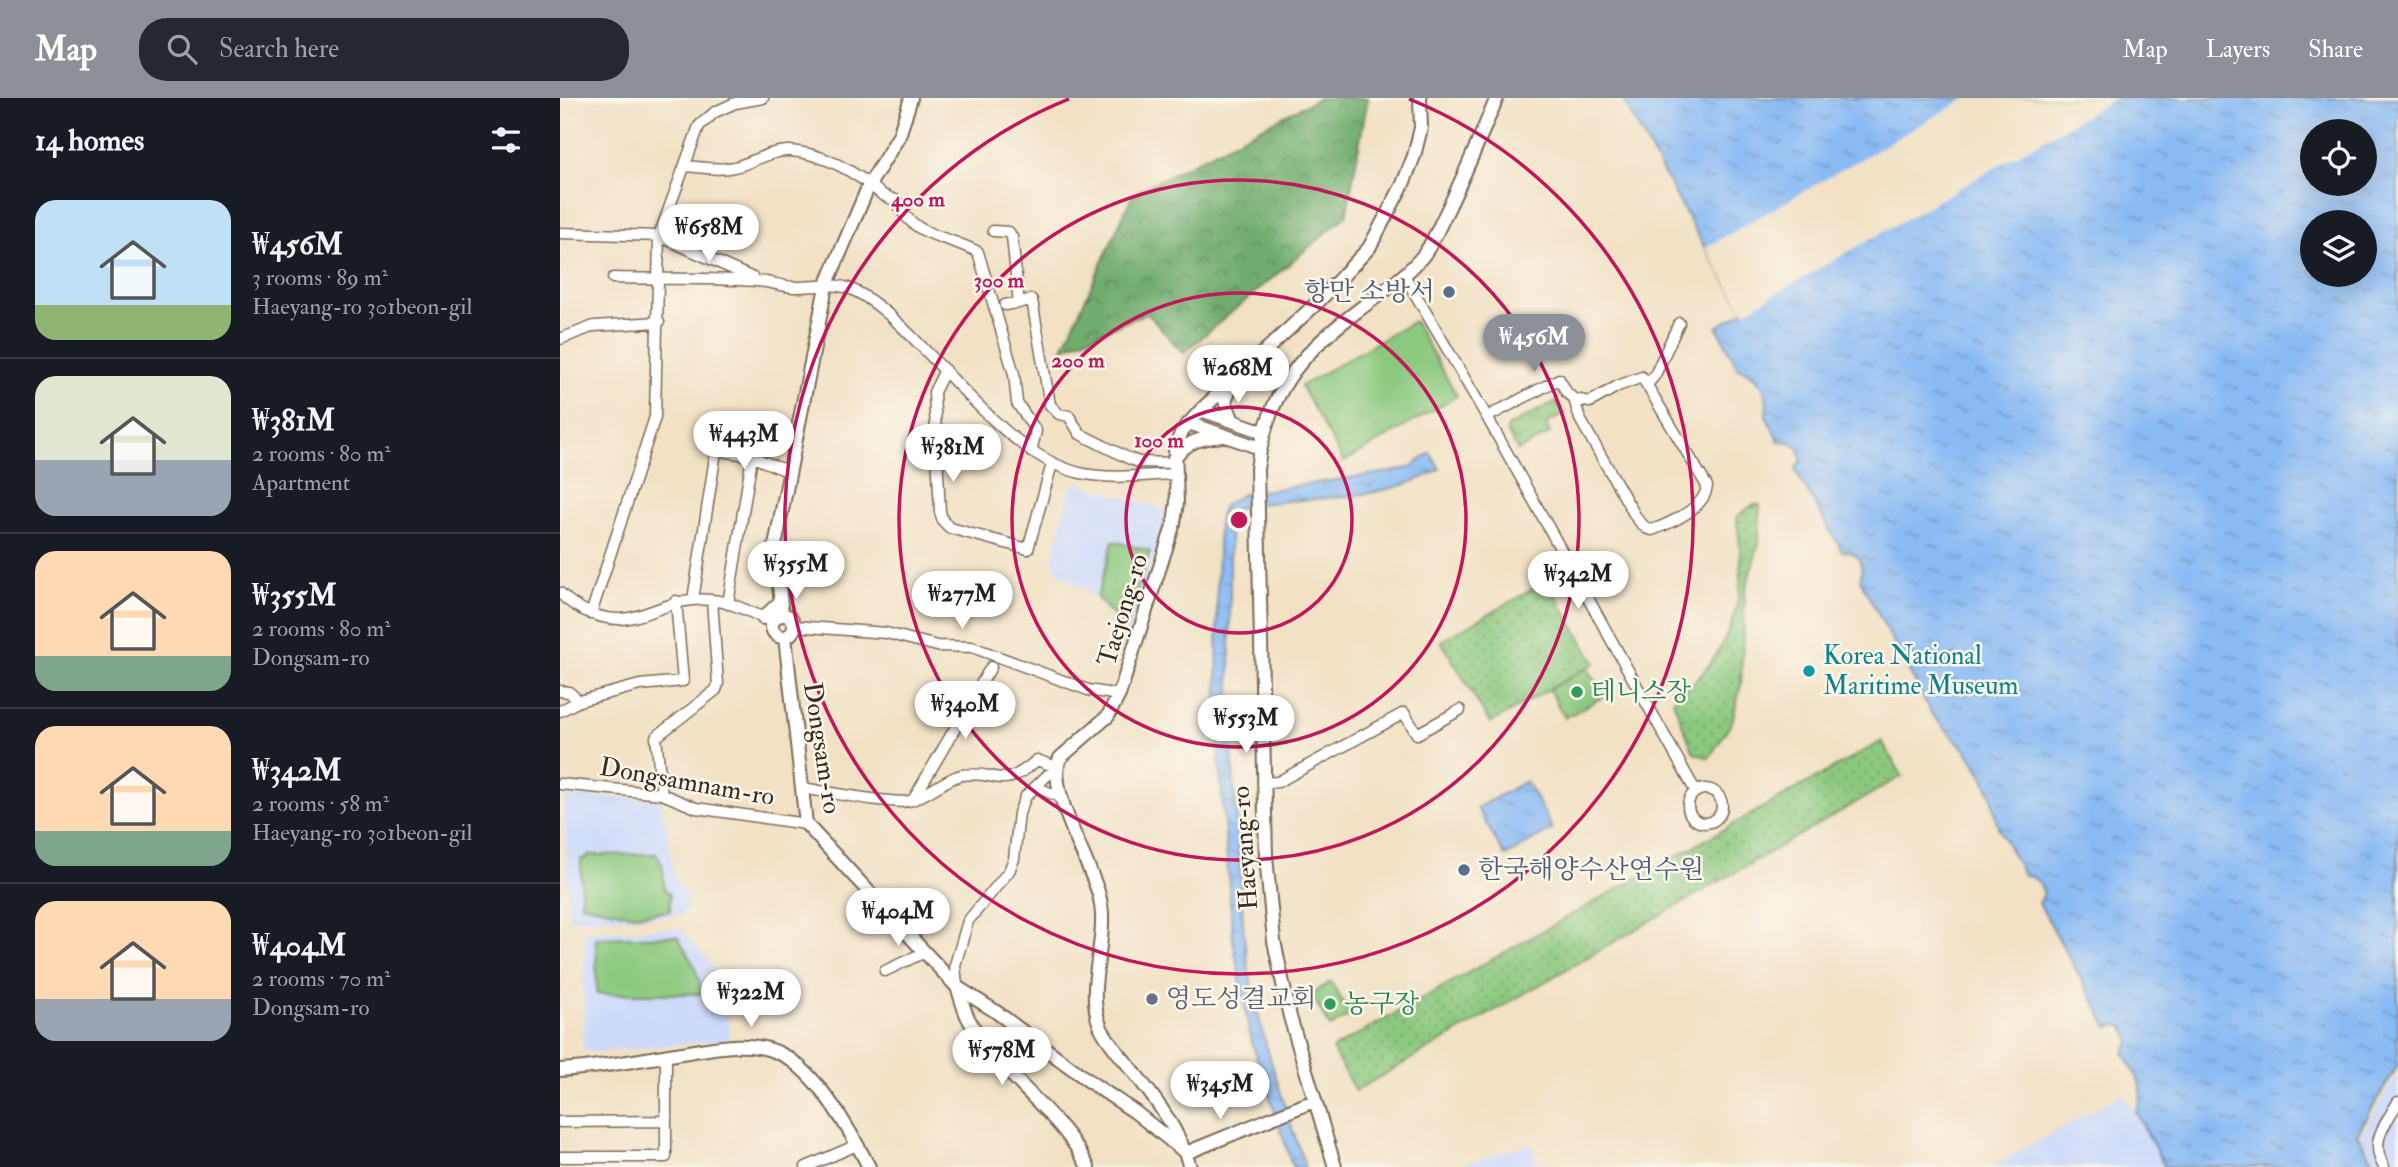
<!DOCTYPE html>
<meta charset="utf-8">
<style>
body{margin:0;font-family:"IM FELL Double Pica","Noto Serif KR",serif;background:#242831;color:#f1f3f6;height:100vh;display:flex;flex-direction:column;font-size:26px;white-space:nowrap}
*{box-sizing:border-box;margin:0}
p{font-size:23px;color:#9ea1a6}
.icon{flex:none;width:38px;height:38px;fill:none;stroke:currentColor;stroke-width:2;stroke-linecap:round;stroke-linejoin:round}
.map{position:relative;flex:1;overflow:hidden}
.details{display:flex;flex-direction:column;background:#171b24;width:560px}
.details>*{flex:none}
.buttons{position:absolute;left:1740px;top:21px;display:grid;gap:14px}
.buttons a{display:grid;place-items:center;width:77px;height:77px;border-radius:50%;background:#171b24;box-shadow:0 7px 28px #0002;font-size:35px}
.price{position:absolute;translate:-50% -60px;padding:0 16px;border-radius:24px;background:#fff;color:#222;font-size:23px;line-height:46px;filter:drop-shadow(0 2px 4px #0008)}
.price::after{content:'';position:absolute;left:50%;top:42px;width:21px;height:16px;margin-left:-10px;background:inherit;clip-path:polygon(0 0,100% 0,50% 100%)}
.price.current{background:#8c9099;color:#fff}
ul{padding:0;list-style:none}
li{display:flex;align-items:center;gap:21px;height:175px;padding:0 35px}
li+li{border-top:2px solid #363941}
li span{display:grid;place-items:center;flex:none;width:196px;height:140px;border-radius:21px;color:#555}
li>.icon{margin-inline-start:auto}
span .icon{width:84px;height:84px;fill:#fffc;stroke-width:1}
li b{font-size:30px}
h2{display:flex;justify-content:space-between;align-items:center;height:84px;padding:0 35px;font-size:30px}
header{display:flex;align-items:center;gap:42px;box-sizing:border-box;height:98px;padding:0 35px;background:#8c9099;color:#fff}
header strong{font-size:33px}
nav{display:flex;gap:38px;margin-inline-start:auto;font-size:24px}
.search{width:490px;height:63px;background:#242831;display:flex;align-items:center;gap:18px;box-sizing:border-box;padding:0 24px;border-radius:28px;color:#9ea1a6;font-size:26px}
main{display:flex;flex:1;min-height:0}
.map>svg:first-child{display:block}
</style>
<header>
<strong>Map</strong>
<div class="search"><svg class="icon" aria-label="search" viewBox="0 0 24 24"><circle cx="10" cy="10" r="6"/><path d="M15 15l6 6"/></svg>Search here</div>
<nav><a>Map</a><a>Layers</a><a>Share</a></nav>
</header>
<main>
<section class="details">
<h2>14 homes<svg class="icon" aria-label="filters" viewBox="0 0 24 24"><path d="M4 7h16M4 17h16"/><circle cx="9" cy="7" r="2"/><circle cx="15" cy="17" r="2"/></svg></h2>
<ul>
<li><span style="background:linear-gradient(#bfe0f5 75%,#8fb573 0)"><svg class="icon" aria-label="home" viewBox="0 0 24 24"><path d="M3 11l9-7 9 7M6 9v11h12V9"/></svg></span><div><b>₩456M</b><p>3 rooms · 89 m²</p><p>Haeyang-ro 301beon-gil</p></div></li>
<li><span style="background:linear-gradient(#dfe7d0 60%,#9aa5b1 0)"><svg class="icon" aria-label="home" viewBox="0 0 24 24"><path d="M3 11l9-7 9 7M6 9v11h12V9"/></svg></span><div><b>₩381M</b><p>2 rooms · 80 m²</p><p>Apartment</p></div></li>
<li><span style="background:linear-gradient(#ffd9b3 75%,#7fa58c 0)"><svg class="icon" aria-label="home" viewBox="0 0 24 24"><path d="M3 11l9-7 9 7M6 9v11h12V9"/></svg></span><div><b>₩355M</b><p>2 rooms · 80 m²</p><p>Dongsam-ro</p></div></li>
<li><span style="background:linear-gradient(#ffd9b3 75%,#7fa58c 0)"><svg class="icon" aria-label="home" viewBox="0 0 24 24"><path d="M3 11l9-7 9 7M6 9v11h12V9"/></svg></span><div><b>₩342M</b><p>2 rooms · 58 m²</p><p>Haeyang-ro 301beon-gil</p></div></li>
<li><span style="background:linear-gradient(#ffd9b3 70%,#9aa5b1 0)"><svg class="icon" aria-label="home" viewBox="0 0 24 24"><path d="M3 11l9-7 9 7M6 9v11h12V9"/></svg></span><div><b>₩404M</b><p>2 rooms · 70 m²</p><p>Dongsam-ro</p></div></li>
</ul>
</section>
<div class="map">
<svg width="1838" height="1069" viewBox="0 0 1838 1069">
<defs>
<pattern id="grass-tufts" width="24" height="20" patternUnits="userSpaceOnUse" patternTransform="scale(1.75)"><rect width="24" height="20" fill="#8cc97f"/><path d="M3 7l-1-3M5 7V3M7 7l1-3M15 17l-1-3M17 17v-4M19 17l1-3" fill="none" stroke="#74a367"/></pattern>
<pattern id="forest-crowns" width="20" height="18" patternUnits="userSpaceOnUse" patternTransform="scale(1.75)"><rect width="20" height="18" fill="#71ad6e"/><path d="M2 6a3 3 0 1 1 6 0M12 15a3 3 0 1 1 6 0" fill="none" stroke="#5e8d5a"/></pattern>
<pattern id="park-dots" width="8" height="8" patternUnits="userSpaceOnUse" patternTransform="scale(1.75)"><rect width="8" height="8" fill="#8cc97f"/><path d="M2 2h.1M6 6h.1" fill="none" stroke="#74a367" stroke-width="1.8" stroke-linecap="round"/></pattern>
<pattern id="water-ripples" width="26" height="14" patternUnits="userSpaceOnUse" patternTransform="scale(1.75)"><rect width="26" height="14" fill="#88baf4"/><path d="M2 4q2-2 4 0t4 0M15 11q2-2 4 0t4 0" fill="none" stroke="#7097c5"/></pattern>
</defs>
<rect width="100%" height="100%" fill="#fbf7ec"/>
<filter id="ink" filterUnits="userSpaceOnUse"><feTurbulence type="fractalNoise" baseFrequency=".0143" numOctaves="2"/><feDisplacementMap in="SourceGraphic" scale="14" xChannelSelector="R" yChannelSelector="G"/><feConvolveMatrix kernelMatrix="1 2 1 2 8 2 1 2 1" color-interpolation-filters="sRGB"/></filter>
<filter id="wash" filterUnits="userSpaceOnUse"><feTurbulence type="fractalNoise" baseFrequency=".00686" numOctaves="4" result="noise"/><feDisplacementMap in="SourceGraphic" scale="28" xChannelSelector="R" yChannelSelector="G"/><feGaussianBlur stdDeviation="1.57" result="paint"/><feColorMatrix in="noise" values="0 0 0 0 0 0 0 0 0 0 0 0 0 0 0 0 0 1.4 0 .05"/><feComposite in="paint" operator="in"/></filter>
<g filter="url(#wash)">
<rect width="100%" height="100%" fill="#f2e1c4"/>
<!-- built -->
<path fill="#cedafa" d="M517,385L606,412L607,421L568,537L528,492L500,477L492,463L509,395Z
M29,698L101,702L115,781L128,799L127,813L121,817L93,819L8,821L5,699Z
M120,830L159,876L167,908L170,941L34,955L23,950L25,834Z
M1838,975V1069H1818L1801,1037Z
M1562,996L1576,1014L1605,1069H1431Z
M970,1046L980,1069H895Z"/>
<!-- grass -->
<path fill="url(#grass-tufts)" stroke="#647a4e" stroke-width="2" d="M996,303L1004,316L986,326L990,335L958,353L947,334L948,329Z"/>
<!-- forest -->
<path fill="url(#forest-crowns)" stroke="#566c46" stroke-width="2" d="M759,0H808L786,118L623,255L587,215L503,250L573,96Z"/>
<!-- park -->
<path fill="url(#park-dots)" stroke="#647a4e" stroke-width="2" d="M1193,407H1200L1199,445L1185,493L1181,587L1172,624L1149,660L1134,655L1113,603C1122,594 1132,586 1141,577C1181,531 1187,477 1176,419Z
M987,483L1035,565L930,625L881,543Z
M1322,643L1342,678L795,993L772,951Z"/>
<!-- pitch -->
<path fill="#8cc97f" stroke="#647a4e" stroke-width="2" d="M854,223L897,298L784,364L741,288Z
M553,443L590,453L565,529L537,500Z
M1028,570L1044,598L1005,620L989,591Z
M97,756L103,770L104,790L110,797V813L74,817L21,806V761L27,760L28,757Z
M117,838C128,857 140,873 141,896H37L36,840Z
M771,884L790,917L770,929L751,896Z"/>
<!-- water -->
<path fill="url(#water-ripples)" stroke="#627289" stroke-width="2" fill-rule="evenodd" d="M1062,0H1838V967L1797,1036L1813,1062L1810,1069H1605L1576,1014C1588,989 1576,978 1564,955L1567,948H1570L1569,937L1564,929L1558,927L1548,929L1479,805L1484,796C1480,784 1476,779 1463,776L1438,729L1431,697L1422,676L1407,653L1373,618L1300,482C1305,467 1299,453 1282,453L1235,372L1239,365L1242,364L1239,351L1230,343L1228,344L1219,343L1206,318L1207,302L1202,287L1190,275L1178,270L1157,229L1184,213L1145,150ZM1752,33H1804V86H1752ZM1752,124H1804V177H1752Z
M870,355L880,371C822,405 748,398 683,408L675,412L670,424V622L682,801C683,893 717,982 745,1069H733L691,942L673,842L658,642L657,488L659,423L663,408L683,396L836,373L851,369Z
M966,683L993,731L945,758L917,710Z"/>
<!-- pier -->
<path fill="#f2e1c4" d="M1407,0H1556L1184,214L1145,150Z"/>
</g>
<g filter="url(#ink)">
<g fill="none" stroke-linecap="round" stroke-linejoin="round">
<defs>
<path id="minor" d="M125,68C141,69 158,73 174,69C193,65 210,52 230,53C259,55 286,69 309,86C319,94 323,99 336,102C352,140 387,137 418,154L454,276L457,305L476,333L471,354
M433,133L449,134L452,139L459,205
M0,135L99,138L193,180
M844,177L927,319L1136,694
M53,180C100,181 148,180 196,183C208,183 220,188 233,189C251,190 273,184 291,191C314,201 343,229 361,248C405,292 458,360 520,375C551,382 584,377 615,376
M445,207L472,202L490,307L499,316L509,318L520,336L570,361L579,364L614,365
M0,241L34,228L99,224
M385,272L374,294L380,414L383,423L390,430L468,451L492,366
M1082,279L1147,388C1145,410 1111,425 1092,432L1086,430L1077,421L1020,321L1014,301L1030,304L1058,288Z
M1087,287L1095,277L1119,225
M927,319L999,281L1007,295L1014,301
M146,348C161,355 176,354 192,359C205,363 216,370 230,373
M0,495C17,513 48,526 74,519C103,511 119,499 152,502C172,504 194,516 213,524
M133,502L156,353
M168,506L192,359
M31,516L95,319L99,138L139,28L155,14L175,5L203,0
M235,528L326,535L377,548L412,549L528,592L559,597
M0,593L9,594L19,603
M0,613L19,603L80,587L123,583L116,503
M703,685L718,684L844,615L857,636L900,612
M0,686L102,696L136,710L246,726
M475,689L503,700
M242,690C263,693 333,707 349,703C367,698 388,679 402,677C441,672 439,695 477,662L496,669
M1128 708a17 17 0 1 1 34 0a17 17 0 1 1-34 0Z
M102,696L96,639L156,592L158,586L152,502
M353,702L431,569
M325,873L365,854
M397,887L395,867L408,823L449,773L454,761L459,715L466,698L496,669
M0,1024L106,1023
M0,1059H106V957
M246,1069L297,1047
M1824,1069C1809,1043 1825,1027 1838,1004"/>
<path id="major" d="M671,288L665,303L673,323
M641,312L704,334
M629,325L700,350
M614,360C627,343 641,340 662,338
M212 528a11 11 0 1 1 22 0a11 11 0 1 1-22 0Z
M222,517L215,448L266,188L309,87L339,38L351,0
M203,520L219,505
M225,539L246,726L397,889L435,913L533,986L575,1014L626,1055L754,1003
M397,889C401,899 403,910 408,920C437,976 499,1011 528,1069
M0,972C39,970 78,962 116,956C150,951 189,940 221,956C257,974 291,1034 309,1069
M630,1069C619,1032 597,1003 573,973C562,959 549,946 541,930C523,888 551,840 539,797C530,764 486,691 500,660L548,618L559,597L614,425L617,404L615,350L622,333L641,312L758,204L809,150L843,86L854,58L861,30L860,0
M775,1069L730,919L714,843L706,758L697,371C707,297 737,258 796,214C818,197 843,181 862,159C872,147 878,131 885,117C904,79 920,39 937,0"/>
</defs>
<!-- minor casing -->
<use href="#minor" stroke="#7b6a58" stroke-width="13"/>
<!-- major casing -->
<use href="#major" stroke="#7b6a58" stroke-width="16"/>
<!-- minor -->
<use href="#minor" stroke="#fff" stroke-width="10"/>
<!-- major -->
<use href="#major" stroke="#fff" stroke-width="12"/>
</g>
</g>
<!-- distance rings -->
<g fill="none" stroke="#c2185b" stroke-width="3.5">
<circle cx="679" cy="422" r="113"/>
<circle cx="679" cy="422" r="227"/>
<circle cx="679" cy="422" r="340"/>
<path d="M849 1A454 454 0 1 1 509 1"/>
</g>
<!-- markers -->
<g fill="#5c6f8a" stroke="#fbf7ec" stroke-width="2.5">
<circle cx="889" cy="194" r="7"/>
<circle cx="904" cy="772" r="7"/>
</g>
<circle fill="#0f9aa8" stroke="#fbf7ec" stroke-width="2.5" cx="1249" cy="573" r="7"/>
<g fill="#2e9e5b" stroke="#fbf7ec" stroke-width="2.5">
<circle cx="1017" cy="594" r="7"/>
<circle cx="770" cy="906" r="7"/>
</g>
<circle fill="#6b7280" stroke="#fbf7ec" stroke-width="2.5" cx="592" cy="901" r="7"/>
<g text-anchor="middle" dominant-baseline="central" stroke-width="5" stroke-linejoin="round" paint-order="stroke">
<!-- service labels -->
<g font-size="26" fill="#4e5e75" stroke="#fbf7ec" text-anchor="end">
<text x="875" y="194">항만 소방서</text>
<text x="918" y="772" text-anchor="start">한국해양수산연수원</text>
</g>
<!-- street labels -->
<g font-size="26" fill="#3b2a1e" stroke="#fbf7ec">
<text transform="translate(563 512) rotate(-73)">Taejong-ro</text>
<text transform="translate(262 650) rotate(81)">Dongsam-ro</text>
<text transform="translate(127 684) rotate(10)">Dongsamnam-ro</text>
<text transform="translate(685 750) rotate(-94)">Haeyang-ro</text>
</g>
<!-- culture labels -->
<g font-size="26" fill="#0d838f" stroke="#fbf7ec" text-anchor="start">
<text x="1263" y="558">Korea National<tspan x="1263" dy="30">Maritime Museum</tspan></text>
</g>
<!-- leisure labels -->
<g font-size="26" fill="#27864d" stroke="#fbf7ec" text-anchor="start">
<text x="1031" y="594">테니스장</text>
<text x="784" y="906">농구장</text>
</g>
<!-- worship labels -->
<g font-size="26" fill="#5b616d" stroke="#fbf7ec" text-anchor="start">
<text x="606" y="901">영도성결교회</text>
</g>
</g>
<circle cx="679" cy="422" r="10" fill="#c2185b" stroke="#fbf7ec" stroke-width="3.5"/>
<g font-size="21" text-anchor="middle" font-weight="bold" fill="#c2185b" stroke="#fbf7ec" stroke-width="5" stroke-linejoin="round" paint-order="stroke">
<text x="358" y="108">400 m</text>
<text x="439" y="189">300 m</text>
<text x="518" y="269">200 m</text>
<text x="599" y="349">100 m</text>
</g>
</svg>
<div class="buttons">
<a><svg class="icon" aria-label="locate" viewBox="0 0 24 24"><circle cx="12" cy="12" r="6"/><path d="M12 2v4M12 18v4M2 12h4M18 12h4"/></svg></a>
<a><svg class="icon" aria-label="layers" viewBox="0 0 24 24"><path d="M12 4l9 5-9 5-9-5zM3 14l9 5 9-5"/></svg></a>
</div>
<b class="price" style="left:149px;top:166px">₩658M</b>
<b class="price current" style="left:974px;top:276px">₩456M</b>
<b class="price" style="left:678px;top:307px">₩268M</b>
<b class="price" style="left:184px;top:373px">₩443M</b>
<b class="price" style="left:393px;top:386px">₩381M</b>
<b class="price" style="left:236px;top:503px">₩355M</b>
<b class="price" style="left:1018px;top:513px">₩342M</b>
<b class="price" style="left:402px;top:533px">₩277M</b>
<b class="price" style="left:405px;top:643px">₩340M</b>
<b class="price" style="left:686px;top:657px">₩553M</b>
<b class="price" style="left:338px;top:850px">₩404M</b>
<b class="price" style="left:191px;top:931px">₩322M</b>
<b class="price" style="left:442px;top:989px">₩578M</b>
<b class="price" style="left:660px;top:1023px">₩345M</b>
</div>
</main>
